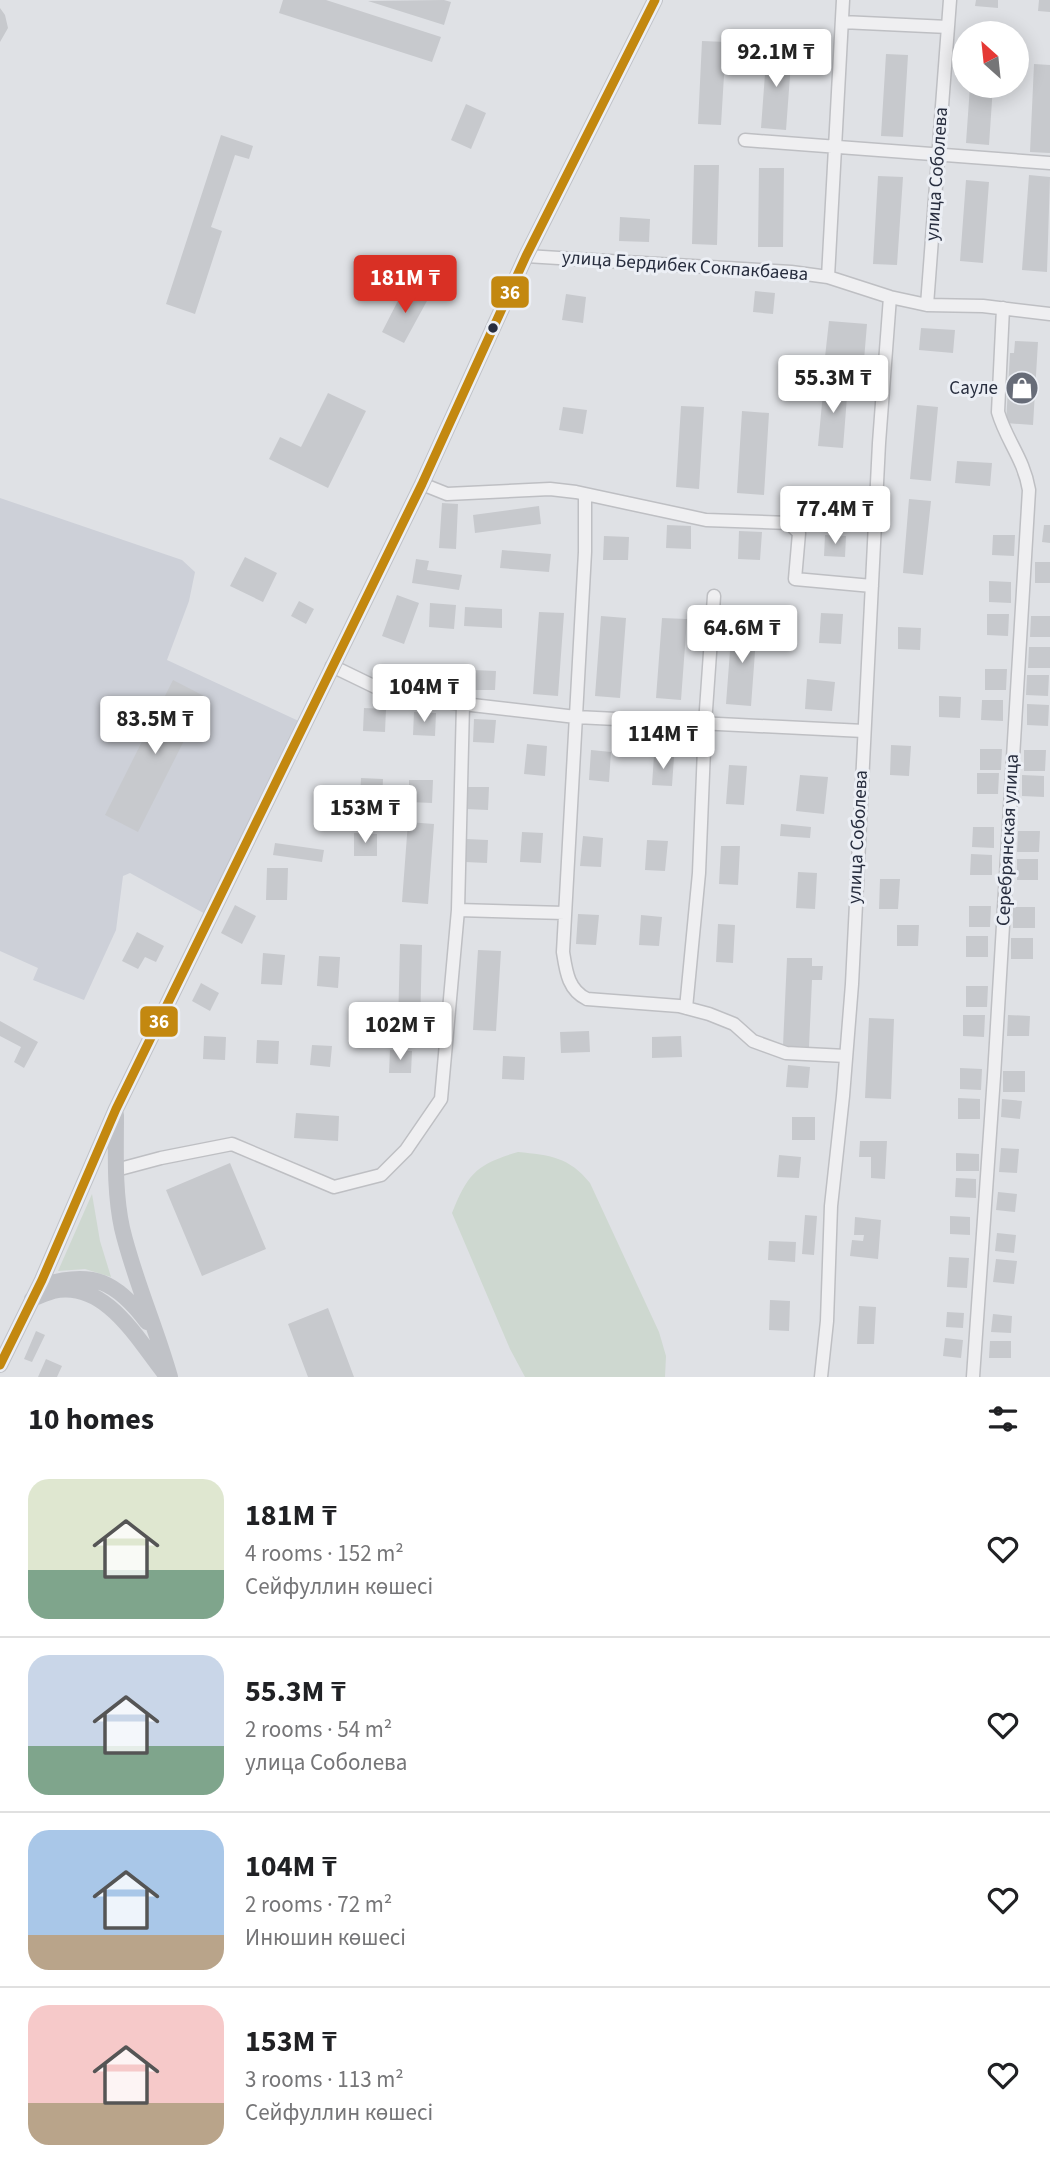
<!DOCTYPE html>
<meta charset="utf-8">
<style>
body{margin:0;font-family:"Source Sans 3",sans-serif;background:#f2f2f2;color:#202124;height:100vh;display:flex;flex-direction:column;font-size:26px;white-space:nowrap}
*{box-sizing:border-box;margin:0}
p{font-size:23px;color:#757577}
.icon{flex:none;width:38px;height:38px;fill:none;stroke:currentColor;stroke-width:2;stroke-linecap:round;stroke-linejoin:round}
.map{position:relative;height:1377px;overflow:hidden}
.sheet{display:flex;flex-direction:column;background:#fff;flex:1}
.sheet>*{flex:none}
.needle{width:46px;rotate:333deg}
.tools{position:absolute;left:952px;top:21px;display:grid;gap:14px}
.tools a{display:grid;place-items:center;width:77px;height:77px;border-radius:50%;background:#fff;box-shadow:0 4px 18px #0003;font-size:35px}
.price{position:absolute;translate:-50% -60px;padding:0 16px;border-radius:7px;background:#fff;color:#222;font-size:23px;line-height:46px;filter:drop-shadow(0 2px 4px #0008)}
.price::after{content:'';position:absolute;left:50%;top:42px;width:21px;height:16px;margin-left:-10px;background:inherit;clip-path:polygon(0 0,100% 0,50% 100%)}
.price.current{background:#d93025;color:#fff}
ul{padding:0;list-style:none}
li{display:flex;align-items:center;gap:21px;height:175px;padding:0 28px}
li+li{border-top:2px solid #e0e0e0}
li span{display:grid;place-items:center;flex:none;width:196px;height:140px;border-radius:21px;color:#555}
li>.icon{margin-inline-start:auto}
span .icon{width:84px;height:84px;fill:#fffc;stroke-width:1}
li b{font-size:30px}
h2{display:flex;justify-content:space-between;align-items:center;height:84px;padding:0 28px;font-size:30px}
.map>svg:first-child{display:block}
</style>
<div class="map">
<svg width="1050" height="1377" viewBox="0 0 1050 1377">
<rect width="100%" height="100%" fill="#dfe1e5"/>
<!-- built -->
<path fill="#cdd0d8" d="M0,498L182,560L195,572L189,601L167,660L303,723L209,916L130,873L123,876L116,930L84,1000L33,980L38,968L0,951Z"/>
<!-- green -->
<path fill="#ced8d0" d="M518,1152C550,1155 569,1157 590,1183L659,1332L666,1356L665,1377H525L510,1349L452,1213C468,1173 477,1164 518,1152Z
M92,1194L100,1241L111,1277L85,1269L58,1271Z"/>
<!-- building -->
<path fill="#c7c9cd" d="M283,0H326L441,37L432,62L279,13Z
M444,0L451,2L444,25L368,1Z
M976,0H998V8L975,6Z
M1039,0H1050V12L1038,11Z
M0,8L5,15L8,28L0,42Z
M702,41L726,42L721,125L698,124Z
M767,47L792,49L786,130L761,128Z
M886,54L908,55L903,137L881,136Z
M1034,64L1050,65V153L1030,152Z
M970,86H993L989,145L966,143Z
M466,104L486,113L471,149L451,140Z
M221,135L253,146L249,159L235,155L211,227L222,231L195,314L166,304Z
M694,165H719L717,245L692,244Z
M759,168H784L783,247H758Z
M1029,175L1050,177L1047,272L1022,270Z
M878,176L903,177L897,265L873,264Z
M966,180L989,182L983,263L960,261Z
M620,217L650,219L649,242L619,241Z
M405,287L428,299L404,343L382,332Z
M755,291L775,293L773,314L753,312Z
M566,294L586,297L583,323L562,320Z
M829,321L867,324L864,360L825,357Z
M921,328L955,330L953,353L919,350Z
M1015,341L1038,342L1033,425L1006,423L1010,353H1014Z
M824,382L848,384L843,448L818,446Z
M328,393L366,411L328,488L269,459L280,437L301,447Z
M917,405L938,407L931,481L910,479Z
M681,406L704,407L699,489L676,487Z
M563,407L587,410L583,434L559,430Z
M742,411L769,413L764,495L737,493Z
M957,461L992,463L990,486L955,483Z
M909,499L931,501L923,575L903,573Z
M442,503L458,504L456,549L439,548Z
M539,506L541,524L475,533L473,515Z
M667,525L691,526V549L666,548Z
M1044,525H1050V543L1042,542Z
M739,531L762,532L760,560L738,559Z
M825,535L846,536L845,557L824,556Z
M993,535H1015L1014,556L992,555Z
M604,536L629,537L628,560H603Z
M502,550L551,554L549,572L500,568Z
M245,557L277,573L263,602L230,586Z
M416,559L429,561L427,570L462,575L459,590L412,583Z
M1035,562H1050V583H1035Z
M989,581L1011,582V603L989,602Z
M397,595L419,603L404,644L382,636Z
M299,601L314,609L306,624L291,616Z
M430,603L456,605L454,629L429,627Z
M465,607L502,609V628L464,626Z
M539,612L564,613L558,696L533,694Z
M821,613L843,614L841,644L819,643Z
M987,614H1009L1008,636L987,635Z
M601,616L626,618L620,698L595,696Z
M1031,616H1050V637H1030Z
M662,618L687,619L681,700L656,698Z
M732,624L757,625L751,706L726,704Z
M898,627L921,628L920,650L898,649Z
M1029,647H1050V668H1028Z
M426,666L447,667L446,687L425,686Z
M985,669H1007L1006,690H985Z
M473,670L496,671L495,690H473Z
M1027,675H1049L1048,696L1026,695Z
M807,679L835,682L832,711L805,709Z
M173,680L206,697L138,832L105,815Z
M939,696L961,697L960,718L939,717Z
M982,700H1003V721L981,720Z
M1027,704L1049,705L1048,726L1027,725Z
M364,708L386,709L385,732L363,731Z
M414,712L436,713L435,736L413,735Z
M474,719L496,720L494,743L473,742Z
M527,744L547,746L545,776L524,774Z
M891,745L911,746L909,776L890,775Z
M980,749H1002L1001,770H980Z
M591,750L611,752L609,782L589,780Z
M1024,750H1046L1045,771H1024Z
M654,755L674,757L672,786L652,785Z
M729,765L747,766L744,805L726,804Z
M977,773H999L998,794H977Z
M800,775L828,777L824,814L796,811Z
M1022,775L1044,776V797L1022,796Z
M361,778L383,779L382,802L360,801Z
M409,780H433L432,803L409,802Z
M467,787H489L488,810L466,809Z
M408,822L434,824L428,904L402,902Z
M781,824L811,827L810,838L780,836Z
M973,827H994V848L972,847Z
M1018,831H1040L1039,852H1017Z
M522,832L543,833L541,863L520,862Z
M354,833L377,834V856H354Z
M583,836L603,838L601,867L580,866Z
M466,839L488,840L487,863L465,862Z
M647,840L668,841L665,871L645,870Z
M275,843L324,850L322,862L273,855Z
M721,846H740L738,885L719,884Z
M971,854L992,855V875H970Z
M1017,859H1038V880H1017Z
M267,868H288L287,900H266Z
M798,872L817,873L815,909L796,908Z
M880,879H900L898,909H879Z
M235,905L256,916L242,944L221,933Z
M969,906H991L990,927H969Z
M1013,907H1035V928H1013Z
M578,914L599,915L596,945L576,944Z
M641,915L662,917L659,946L639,945Z
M718,924L735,925L733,963L716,962Z
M897,925H919L918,946H897Z
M137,932L164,946L156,962L145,957L138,969L122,961Z
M966,936H988V957H966Z
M1011,938H1033V959H1011Z
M400,944L422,945L420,1028L398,1027Z
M478,950L501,951L496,1031L473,1030Z
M263,953L285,955L282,985L261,984Z
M319,956L340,957L338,988L317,986Z
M787,958H812V966H823L822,980H812L809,1047L783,1046Z
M201,983L219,993L210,1011L192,1001Z
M966,986H988L987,1007H966Z
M963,1015H985L984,1037L963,1036Z
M1008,1015L1030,1016L1029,1036H1007Z
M869,1018L894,1019L891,1099L865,1098Z
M0,1021L38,1042L24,1068L14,1062L21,1047L0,1036Z
M589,1031L590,1052L561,1053L560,1032Z
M204,1036L226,1037L225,1060L203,1059Z
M681,1036L682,1057L652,1058V1037Z
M257,1040L279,1041L278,1064L256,1063Z
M312,1045L332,1046L330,1067L310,1065Z
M390,1050L412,1051L411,1073H389Z
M503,1056L525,1057L524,1080L502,1079Z
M788,1065L810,1067L808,1088L786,1087Z
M960,1068L982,1069L981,1090L960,1089Z
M1003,1071H1025V1092H1003Z
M958,1098L980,1099V1119H958Z
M1002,1099L1022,1101L1020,1119L1001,1117Z
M296,1113L339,1116L338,1141L294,1138Z
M792,1117H815V1140H792Z
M860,1141H887L885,1179L871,1178V1157H859Z
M1001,1148L1019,1149L1017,1173L999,1172Z
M956,1153L979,1154V1171H956Z
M779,1155L801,1157L799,1178L777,1177Z
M230,1163L266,1249L202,1276L166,1190Z
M956,1178L976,1179V1198L955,1197Z
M998,1192L1017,1194L1015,1212L996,1210Z
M805,1215L817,1216L814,1255L802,1254Z
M950,1216L970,1217V1235L950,1234Z
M855,1217L881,1220L878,1259L850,1256L852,1240L863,1241L864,1235H854Z
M997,1233L1016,1235L1014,1253L995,1251Z
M769,1241L796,1242L795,1262L768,1260Z
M949,1257L969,1258L967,1288L947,1287Z
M996,1259L1017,1261L1014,1284L993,1282Z
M770,1300L790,1301L789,1331L769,1330Z
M859,1306L876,1307L874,1344H857Z
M328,1308L354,1377H308L288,1324Z
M947,1312L964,1313L963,1328L946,1327Z
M993,1314L1012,1316L1011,1333L991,1332Z
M36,1331L45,1335L32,1362L24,1359Z
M945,1338L963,1340L961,1358L943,1356Z
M990,1341H1011V1358H989Z
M46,1359L62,1366L57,1377H38Z"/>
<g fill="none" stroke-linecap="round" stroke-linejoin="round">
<defs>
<path id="street" d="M842,22L948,27
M745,140L1050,163
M526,256L791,272L828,277L890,297L927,305L983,306L1050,314
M828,277L843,0
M927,305L950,0
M422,484L447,494L550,489L576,492L706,520L789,523L799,533L795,579L872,586
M585,494V552L563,952C566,971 568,990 587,999L679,1006L709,1014L734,1024L753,1041L786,1053L846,1056
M332,666L394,696L576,717L864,731
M458,910L565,913
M686,1008L699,873L705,724L714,596
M116,1170L161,1158L232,1144L334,1187L381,1175L406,1150L441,1099L458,910L463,704
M821,1377L827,1321L831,1206L843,1096L852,984L879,443L890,297
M973,1377L994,1076L1029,490C1024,459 1006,440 998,412L1003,308"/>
</defs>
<!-- street casing -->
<use href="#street" stroke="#bebfc3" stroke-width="15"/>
<!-- street -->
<use href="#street" stroke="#efeff1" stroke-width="12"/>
<!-- secondary -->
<path stroke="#c0c2c7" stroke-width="16" d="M116,1115C116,1152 114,1191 122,1228C134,1279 156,1327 170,1377
M44,1285C93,1270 117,1282 147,1322
M32,1299C39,1296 46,1293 53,1291C106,1279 139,1342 166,1375
M0,1365L42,1280L116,1109L422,484L526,256L655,0"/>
<defs>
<path id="bus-1" d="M0,1365L42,1280L116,1109L422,484L526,256L655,0"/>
</defs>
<!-- bus-1 casing -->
<use href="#bus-1" stroke="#eceff5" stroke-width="14"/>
<!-- bus-1 -->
<use href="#bus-1" stroke="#c38810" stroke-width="9"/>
</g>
<!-- icons -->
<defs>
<symbol id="shop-disc" viewBox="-11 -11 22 22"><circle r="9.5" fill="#676c78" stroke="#eceff5"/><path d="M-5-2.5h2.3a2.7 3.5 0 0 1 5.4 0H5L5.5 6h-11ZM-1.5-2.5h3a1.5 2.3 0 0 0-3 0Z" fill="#fff"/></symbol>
</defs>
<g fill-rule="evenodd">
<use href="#shop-disc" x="1003" y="369" width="38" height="38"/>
</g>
<!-- markers -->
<circle fill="#272d3e" stroke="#eceff5" stroke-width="2.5" cx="493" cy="328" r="6"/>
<g text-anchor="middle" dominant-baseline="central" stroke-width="6" stroke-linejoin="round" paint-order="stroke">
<!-- street labels -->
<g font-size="19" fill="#272d3e" stroke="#eceff5">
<text transform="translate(937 174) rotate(-86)">улица Соболева</text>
<text transform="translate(685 266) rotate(4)">улица Бердибек Сокпакбаева</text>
<text transform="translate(858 837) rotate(-87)">улица Соболева</text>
<text transform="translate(1008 840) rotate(-87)">Серебрянская улица</text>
</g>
<!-- poi labels -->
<g font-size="19" fill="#272d3e" stroke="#eceff5" text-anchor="end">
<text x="998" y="388">Сауле</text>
</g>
</g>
<g stroke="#eceff5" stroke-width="2.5">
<rect x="490" y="275" width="40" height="34" rx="7" fill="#c38810"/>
<rect x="139" y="1005" width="40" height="33" rx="7" fill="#c38810"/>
</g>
<g font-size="19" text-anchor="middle" font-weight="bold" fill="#fff">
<text x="510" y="299">36</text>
<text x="159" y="1028">36</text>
</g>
</svg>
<div class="tools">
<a><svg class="needle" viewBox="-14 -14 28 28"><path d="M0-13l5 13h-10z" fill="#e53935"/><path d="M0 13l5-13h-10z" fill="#757577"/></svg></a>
</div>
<b class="price" style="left:776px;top:89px">92.1M ₸</b>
<b class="price current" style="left:405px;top:315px">181M ₸</b>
<b class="price" style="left:833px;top:415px">55.3M ₸</b>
<b class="price" style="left:835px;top:546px">77.4M ₸</b>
<b class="price" style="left:742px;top:665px">64.6M ₸</b>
<b class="price" style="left:424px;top:724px">104M ₸</b>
<b class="price" style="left:155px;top:756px">83.5M ₸</b>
<b class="price" style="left:663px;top:771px">114M ₸</b>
<b class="price" style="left:365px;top:845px">153M ₸</b>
<b class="price" style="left:400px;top:1062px">102M ₸</b>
</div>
<section class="sheet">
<h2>10 homes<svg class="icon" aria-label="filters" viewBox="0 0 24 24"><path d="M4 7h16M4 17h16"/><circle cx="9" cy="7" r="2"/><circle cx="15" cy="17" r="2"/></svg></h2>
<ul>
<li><span style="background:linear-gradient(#dfe7d0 65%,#7fa58c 0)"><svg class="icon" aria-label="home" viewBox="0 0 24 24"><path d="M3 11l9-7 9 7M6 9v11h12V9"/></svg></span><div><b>181M ₸</b><p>4 rooms · 152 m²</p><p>Сейфуллин көшесі</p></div><svg class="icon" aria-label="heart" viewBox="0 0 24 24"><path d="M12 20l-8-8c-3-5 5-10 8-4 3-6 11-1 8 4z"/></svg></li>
<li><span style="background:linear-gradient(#c9d6e8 65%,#7fa58c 0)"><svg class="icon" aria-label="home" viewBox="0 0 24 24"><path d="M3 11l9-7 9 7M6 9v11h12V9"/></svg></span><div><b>55.3M ₸</b><p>2 rooms · 54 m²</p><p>улица Соболева</p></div><svg class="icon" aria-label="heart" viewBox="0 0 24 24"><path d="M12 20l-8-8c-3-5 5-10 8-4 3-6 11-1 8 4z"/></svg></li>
<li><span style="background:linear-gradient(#a9c7e8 75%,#b9a48a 0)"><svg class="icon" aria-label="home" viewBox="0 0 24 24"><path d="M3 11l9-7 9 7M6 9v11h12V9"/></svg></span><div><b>104M ₸</b><p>2 rooms · 72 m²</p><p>Инюшин көшесі</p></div><svg class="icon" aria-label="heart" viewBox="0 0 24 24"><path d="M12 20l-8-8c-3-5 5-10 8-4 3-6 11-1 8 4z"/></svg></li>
<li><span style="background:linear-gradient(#f6c9c9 70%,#b9a48a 0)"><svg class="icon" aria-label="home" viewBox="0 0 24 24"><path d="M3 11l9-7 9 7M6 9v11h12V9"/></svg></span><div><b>153M ₸</b><p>3 rooms · 113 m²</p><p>Сейфуллин көшесі</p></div><svg class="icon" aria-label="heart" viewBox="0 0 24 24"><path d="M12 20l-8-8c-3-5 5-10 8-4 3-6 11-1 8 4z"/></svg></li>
</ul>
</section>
